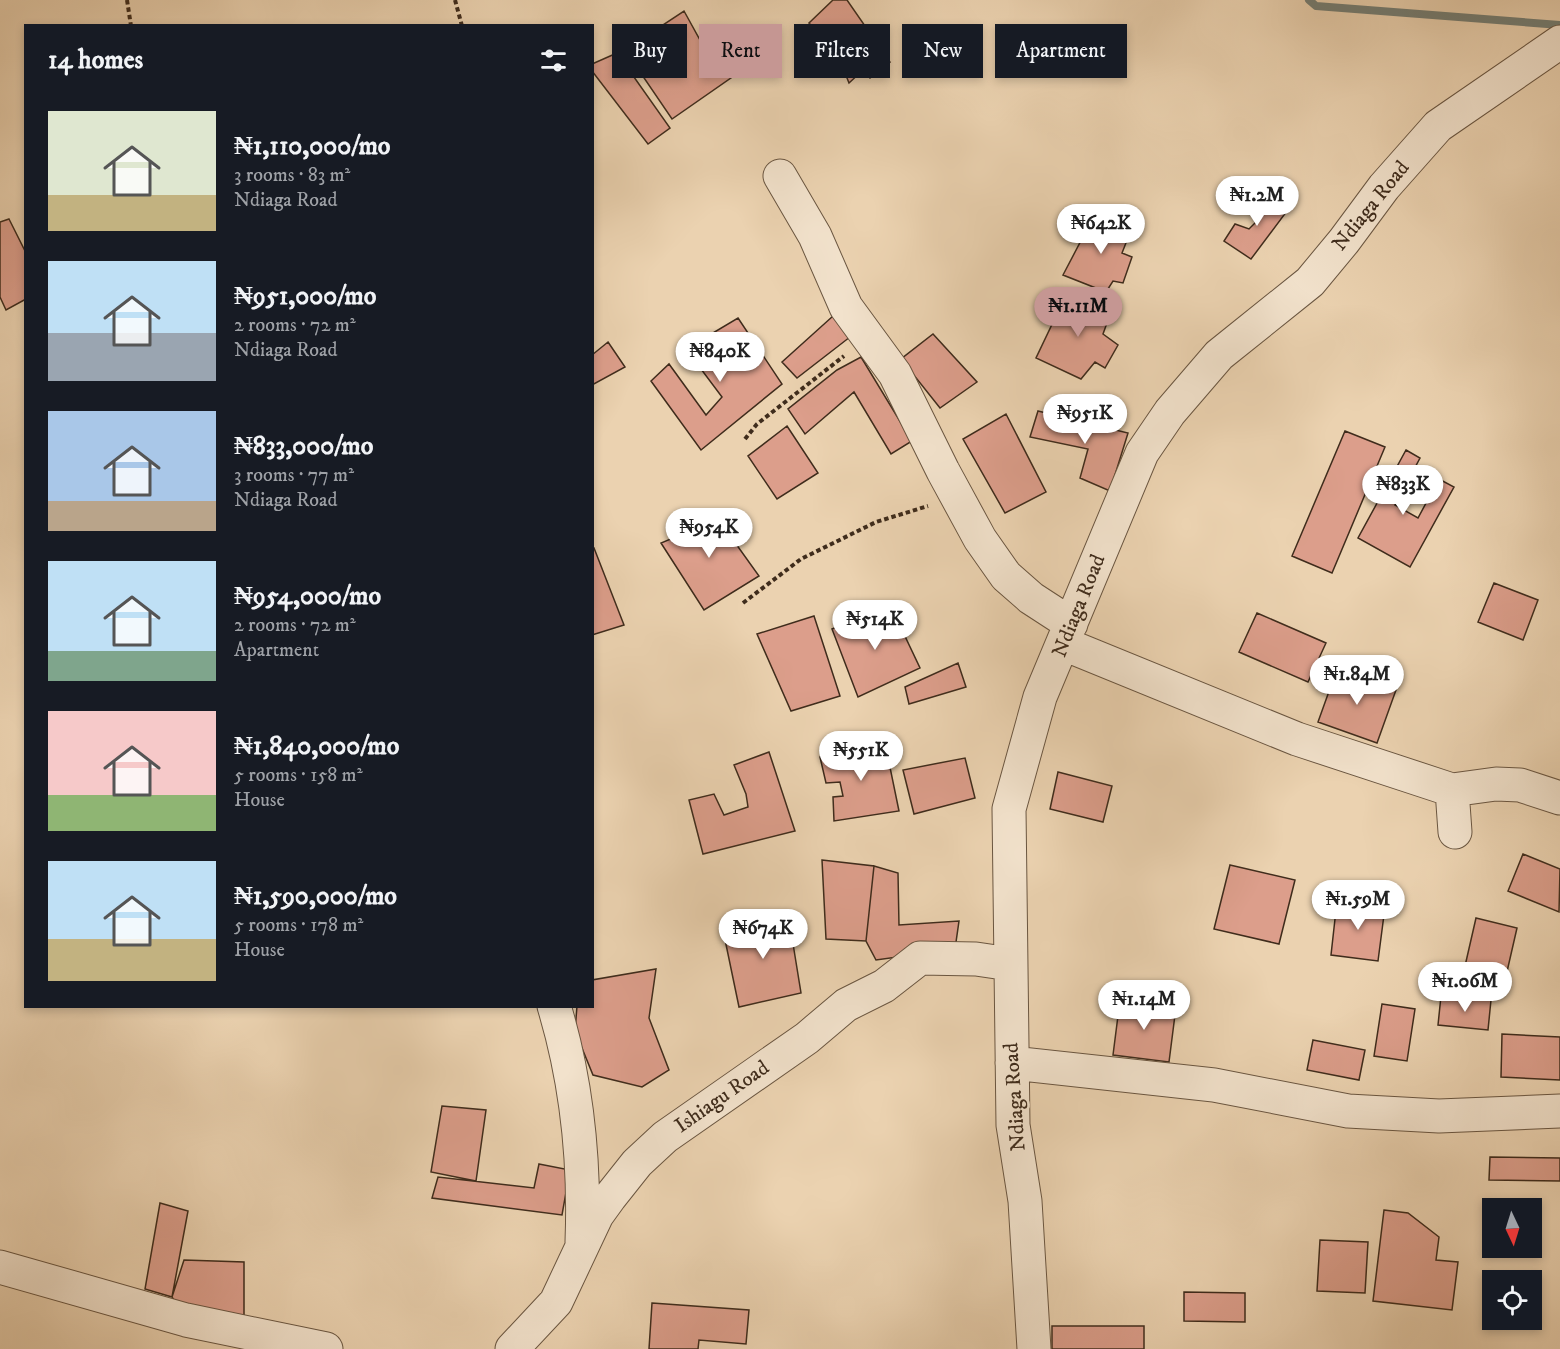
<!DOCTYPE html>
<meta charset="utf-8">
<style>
body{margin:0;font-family:"IM FELL DW Pica",serif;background:#20242c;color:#f1f3f6;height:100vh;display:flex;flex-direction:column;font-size:22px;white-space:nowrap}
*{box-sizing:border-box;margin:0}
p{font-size:20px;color:#9ea1a6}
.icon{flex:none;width:33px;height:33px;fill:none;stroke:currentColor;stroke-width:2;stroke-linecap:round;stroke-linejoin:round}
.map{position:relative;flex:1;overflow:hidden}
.panel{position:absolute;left:24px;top:24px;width:570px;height:984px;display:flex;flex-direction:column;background:#171b24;border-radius:0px;box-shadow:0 3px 9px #0003}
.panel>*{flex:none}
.banner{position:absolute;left:612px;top:24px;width:570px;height:54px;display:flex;gap:12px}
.needle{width:39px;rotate:176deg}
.buttons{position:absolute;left:1482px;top:1198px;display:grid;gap:12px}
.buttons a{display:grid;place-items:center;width:60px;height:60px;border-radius:0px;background:#171b24;box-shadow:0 3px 9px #0003;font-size:30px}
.price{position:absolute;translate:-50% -51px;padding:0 14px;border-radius:21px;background:#fff;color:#222;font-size:20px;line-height:39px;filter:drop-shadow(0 2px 3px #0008)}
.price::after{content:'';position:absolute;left:50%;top:36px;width:18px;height:14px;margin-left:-9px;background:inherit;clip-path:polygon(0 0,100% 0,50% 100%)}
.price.on{background:#c59692;color:#111}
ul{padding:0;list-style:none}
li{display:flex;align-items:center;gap:18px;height:150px;padding:0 24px}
li span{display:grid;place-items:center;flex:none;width:168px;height:120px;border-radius:0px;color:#555}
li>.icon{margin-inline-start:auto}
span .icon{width:72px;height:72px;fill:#fffc;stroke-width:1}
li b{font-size:26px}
h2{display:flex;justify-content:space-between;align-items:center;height:72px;padding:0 24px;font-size:26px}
.chip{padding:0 21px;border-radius:0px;background:#171b24;box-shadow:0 3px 9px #0003;font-size:21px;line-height:54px}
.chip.on{background:#c59692;color:#111}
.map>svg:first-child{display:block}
</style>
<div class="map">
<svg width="1560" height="1349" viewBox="0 0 1560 1349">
<rect width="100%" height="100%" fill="#ebd2b0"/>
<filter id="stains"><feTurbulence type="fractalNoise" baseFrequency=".00333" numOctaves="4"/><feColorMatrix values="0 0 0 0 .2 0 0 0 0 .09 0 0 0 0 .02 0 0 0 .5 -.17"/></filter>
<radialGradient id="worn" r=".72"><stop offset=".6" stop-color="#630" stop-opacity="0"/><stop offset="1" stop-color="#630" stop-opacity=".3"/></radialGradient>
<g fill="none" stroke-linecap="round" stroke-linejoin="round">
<!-- stream -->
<path stroke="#757f76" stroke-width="8" d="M1309,0L1316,6L1560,25"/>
</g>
<!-- building -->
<path fill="#dc9e8b" stroke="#3f2c1c" stroke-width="1.5" d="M833,0H847L890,62L870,78L863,70L849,83L839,58L832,66L814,42L819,33L809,23Z
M684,11L705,49L730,40L748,66L672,119L625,50Z
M617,53L670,128L648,144L592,71V64Z
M1263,192L1287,211L1251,259L1224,241L1235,224L1249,229L1263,215L1251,204Z
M1096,212L1131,230L1122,253L1132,257L1123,283L1113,281L1106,292L1063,275Z
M9,219L26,253V299L6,310L0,297V222Z
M1067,293L1111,312L1103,334L1118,345L1105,368L1095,362L1081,379L1036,358Z
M833,316L850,337L797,378L782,362Z
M738,318L782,384L701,450L651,381L669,364L706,415L722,397L686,349Z
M933,334L977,382L940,408L901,359Z
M608,342L625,367L592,385V355Z
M861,357L912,441L891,454L854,392L805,434L788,409L837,370Z
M1038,411L1128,433L1110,491L1080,478L1088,449L1030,437Z
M1006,414L1046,492L1005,513L963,439Z
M787,426L818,473L777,499L748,456Z
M1345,431L1385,447L1332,573L1292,556Z
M1406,450L1420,458L1395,505L1418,518L1439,479L1454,487L1410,567L1358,538Z
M711,509L759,576L704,610L661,543L685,533L680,524Z
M594,548L624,625L592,635V549Z
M1494,583L1538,600L1523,640L1478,622Z
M882,609L886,618L893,611L920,668L858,697L832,629Z
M1257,613L1326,643L1308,682L1239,652Z
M814,616L840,696L791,711L757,634Z
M958,663L966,687L909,704L905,687Z
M1337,669L1396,690L1377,743L1318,722Z
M885,743L899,811L834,821L833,797L843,796L840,782L826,783L820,757Z
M769,752L795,831L703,854L689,800L714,794L724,815L748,807L746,794L734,765Z
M965,758L975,798L914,814L903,770Z
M1058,772L1112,786L1103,822L1050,809Z
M1523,854L1560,869L1559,912L1508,891Z
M822,860L874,866L866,941L826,939Z
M1230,865L1295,880L1279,944L1214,929Z
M874,866L898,873L899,925L959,921L955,949L876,960L866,941Z
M1337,901L1385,907L1378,961L1331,955Z
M788,913L801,993L739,1007L723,930Z
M1476,918L1517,928L1506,976L1465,966Z
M656,969L649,1018L669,1070L642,1087L593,1075L575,1031L577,1006H592V980Z
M1441,996L1491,1000L1488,1030L1438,1025Z
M1120,1000L1176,1007L1169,1062L1113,1055Z
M1382,1004L1415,1009L1407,1061L1374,1056Z
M1502,1034L1560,1037V1080L1501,1077Z
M1313,1040L1365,1050L1359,1080L1307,1070Z
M442,1106L486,1110L476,1181L431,1172Z
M1490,1157L1560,1158V1181L1489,1180Z
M539,1164L570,1170L562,1215L432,1198L438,1177L534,1188Z
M160,1203L188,1211L172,1297L145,1289Z
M1384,1210L1408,1213L1439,1237L1436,1260L1458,1262L1452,1310L1373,1301Z
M1320,1240L1368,1242L1365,1293L1317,1291Z
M184,1260L244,1262V1316L182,1314L172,1297Z
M1184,1292L1245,1293V1322L1184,1321Z
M652,1303L749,1310L746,1344L699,1340L698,1349H649Z
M1052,1326H1144V1349H1052Z"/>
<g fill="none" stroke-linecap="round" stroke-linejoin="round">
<defs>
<path id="minor" d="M780,176L815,236L846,307L895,374L943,471L980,539L1006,576L1031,598L1071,624
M1064,644L1297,739L1452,790L1496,784L1520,785L1560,798
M1452,790L1455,832
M554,1006C577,1082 585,1162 582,1242
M1012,1063L1214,1085L1348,1111L1439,1116L1560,1111
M0,1267L186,1320L326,1349
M512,1349L556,1302L597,1215L610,1197L637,1163L665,1137L807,1038L846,1005L884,986L920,958L976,959L1010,964
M1034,1349L1025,1201L1013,1125L1009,809L1040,697L1142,453L1170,412L1219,355L1310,282L1344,241L1384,187L1438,126L1560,42"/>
</defs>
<!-- minor casing -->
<use href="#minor" stroke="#6a5641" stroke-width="35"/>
<!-- path -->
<path stroke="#3f2c1c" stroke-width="4" stroke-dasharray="4.5 3" stroke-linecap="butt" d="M127,0L131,26
M455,0L462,26
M745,439L757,424L844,356
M743,603L801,559L876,522L928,506"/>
<!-- minor -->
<use href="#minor" stroke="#f2e2cc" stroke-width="33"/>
</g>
<g text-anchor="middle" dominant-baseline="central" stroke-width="5" stroke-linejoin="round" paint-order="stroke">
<!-- street labels -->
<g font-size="21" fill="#3f2c1c" stroke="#f2e2cc">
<text transform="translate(1371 206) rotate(-51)">Ndiaga Road</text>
<text transform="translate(1079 606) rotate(-68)">Ndiaga Road</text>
<text transform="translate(722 1097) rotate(-35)">Ishiagu Road</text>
<text transform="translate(1015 1097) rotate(-94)">Ndiaga Road</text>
</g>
</g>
<rect width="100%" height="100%" filter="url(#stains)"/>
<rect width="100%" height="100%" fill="url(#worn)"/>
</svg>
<div class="buttons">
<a><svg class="needle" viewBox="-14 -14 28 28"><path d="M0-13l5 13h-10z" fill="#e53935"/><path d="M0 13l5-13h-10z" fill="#9ea1a6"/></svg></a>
<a><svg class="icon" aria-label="locate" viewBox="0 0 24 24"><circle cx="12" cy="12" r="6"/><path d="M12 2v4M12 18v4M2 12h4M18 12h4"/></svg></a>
</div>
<b class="price" style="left:1257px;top:227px">₦1.2M</b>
<b class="price" style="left:1101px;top:255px">₦642K</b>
<b class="price on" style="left:1078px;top:338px">₦1.11M</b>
<b class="price" style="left:720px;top:383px">₦840K</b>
<b class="price" style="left:1085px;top:445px">₦951K</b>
<b class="price" style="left:1403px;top:516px">₦833K</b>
<b class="price" style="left:709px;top:559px">₦954K</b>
<b class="price" style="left:875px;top:651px">₦514K</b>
<b class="price" style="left:1357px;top:706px">₦1.84M</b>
<b class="price" style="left:861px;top:782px">₦551K</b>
<b class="price" style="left:1358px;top:931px">₦1.59M</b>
<b class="price" style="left:763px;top:960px">₦674K</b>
<b class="price" style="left:1465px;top:1013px">₦1.06M</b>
<b class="price" style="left:1144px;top:1031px">₦1.14M</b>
<div class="banner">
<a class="chip">Buy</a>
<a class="chip on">Rent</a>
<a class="chip">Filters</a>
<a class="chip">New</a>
<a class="chip">Apartment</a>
</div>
<section class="panel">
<h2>14 homes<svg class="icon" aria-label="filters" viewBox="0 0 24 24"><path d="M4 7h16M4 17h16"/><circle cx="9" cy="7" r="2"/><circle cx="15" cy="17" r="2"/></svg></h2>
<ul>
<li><span style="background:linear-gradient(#dfe7d0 70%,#c2b280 0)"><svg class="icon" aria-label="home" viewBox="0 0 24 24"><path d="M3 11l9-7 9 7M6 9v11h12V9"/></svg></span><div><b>₦1,110,000/mo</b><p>3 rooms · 83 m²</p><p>Ndiaga Road</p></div></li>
<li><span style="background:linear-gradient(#bfe0f5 60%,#9aa5b1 0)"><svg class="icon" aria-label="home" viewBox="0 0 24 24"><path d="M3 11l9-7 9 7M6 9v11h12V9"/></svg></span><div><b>₦951,000/mo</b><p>2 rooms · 72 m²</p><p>Ndiaga Road</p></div></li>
<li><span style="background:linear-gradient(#a9c7e8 75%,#b9a48a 0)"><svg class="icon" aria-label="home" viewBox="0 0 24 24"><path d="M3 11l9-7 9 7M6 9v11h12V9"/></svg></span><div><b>₦833,000/mo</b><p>3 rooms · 77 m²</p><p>Ndiaga Road</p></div></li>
<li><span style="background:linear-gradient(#bfe0f5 75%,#7fa58c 0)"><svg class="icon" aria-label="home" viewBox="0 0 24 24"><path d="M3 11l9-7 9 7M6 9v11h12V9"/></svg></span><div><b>₦954,000/mo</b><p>2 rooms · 72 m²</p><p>Apartment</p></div></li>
<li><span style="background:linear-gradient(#f6c9c9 70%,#8fb573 0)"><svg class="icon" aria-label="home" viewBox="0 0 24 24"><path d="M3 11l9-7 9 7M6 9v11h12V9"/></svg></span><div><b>₦1,840,000/mo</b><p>5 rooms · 158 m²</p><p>House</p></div></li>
<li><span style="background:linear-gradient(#bfe0f5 65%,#c2b280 0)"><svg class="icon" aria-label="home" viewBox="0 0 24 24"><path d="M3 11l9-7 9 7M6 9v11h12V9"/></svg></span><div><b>₦1,590,000/mo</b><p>5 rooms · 178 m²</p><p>House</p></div></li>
</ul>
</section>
</div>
